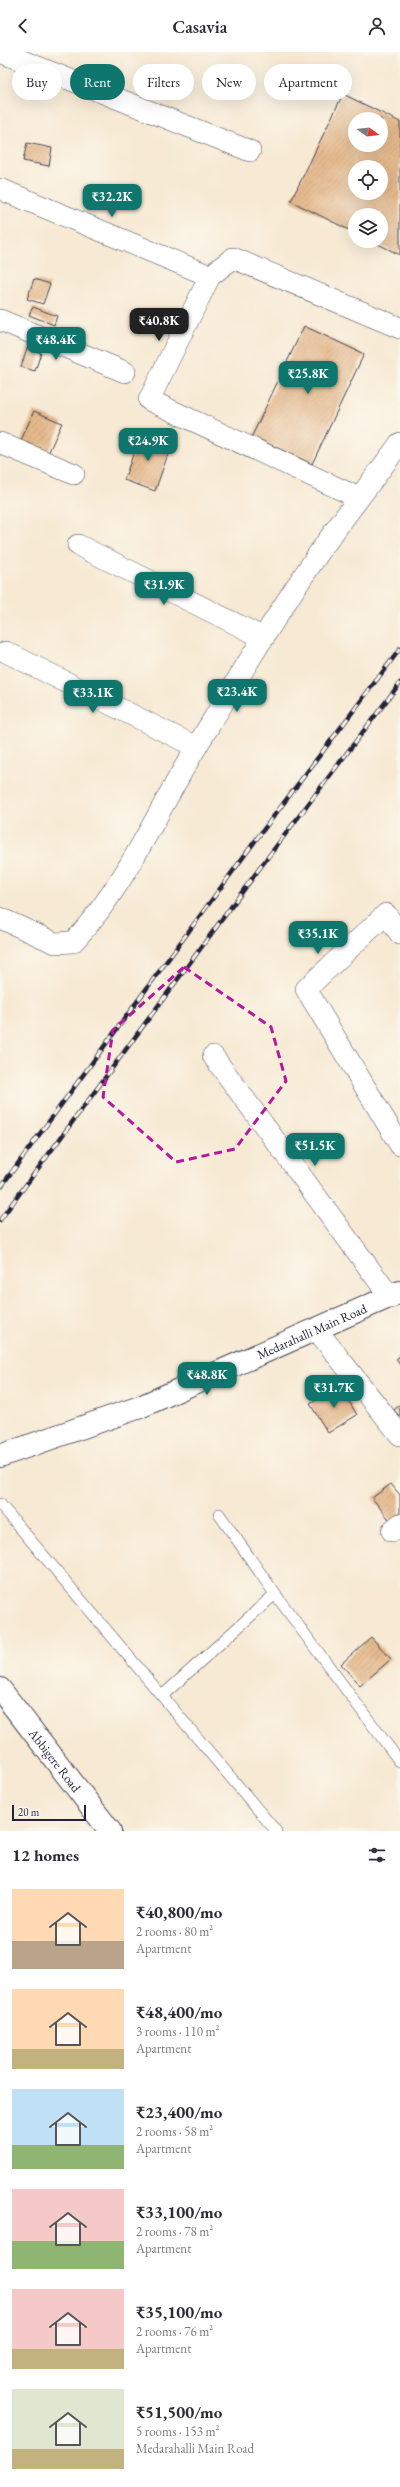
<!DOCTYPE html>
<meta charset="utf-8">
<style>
body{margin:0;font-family:"EB Garamond",serif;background:#f2f2f3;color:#2b2b33;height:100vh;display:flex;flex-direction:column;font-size:15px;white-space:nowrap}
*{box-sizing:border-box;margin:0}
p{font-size:13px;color:#7c7c81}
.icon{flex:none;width:22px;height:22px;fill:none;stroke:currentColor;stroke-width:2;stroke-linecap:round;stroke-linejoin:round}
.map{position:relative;height:1779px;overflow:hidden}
.details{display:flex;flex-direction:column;background:#fff;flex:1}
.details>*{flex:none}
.top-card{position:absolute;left:12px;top:12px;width:376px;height:36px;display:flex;gap:8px}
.needle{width:26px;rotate:105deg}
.controls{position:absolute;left:348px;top:60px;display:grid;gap:8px}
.controls a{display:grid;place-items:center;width:40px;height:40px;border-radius:50%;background:#fff;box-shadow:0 4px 16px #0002;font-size:20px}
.scale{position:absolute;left:12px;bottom:10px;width:74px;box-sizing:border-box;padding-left:4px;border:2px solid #22223b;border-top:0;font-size:11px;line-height:14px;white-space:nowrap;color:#22223b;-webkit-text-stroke:3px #fbf7ec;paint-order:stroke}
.price{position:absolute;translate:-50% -34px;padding:0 9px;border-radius:8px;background:#0f766e;color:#fff;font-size:13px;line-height:26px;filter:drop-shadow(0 1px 2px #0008)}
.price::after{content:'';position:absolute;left:50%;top:24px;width:12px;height:9px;margin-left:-6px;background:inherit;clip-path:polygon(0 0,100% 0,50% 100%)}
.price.active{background:#222;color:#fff}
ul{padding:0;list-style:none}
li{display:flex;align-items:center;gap:12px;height:100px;padding:0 12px}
li span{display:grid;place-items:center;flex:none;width:112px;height:80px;border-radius:0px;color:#555}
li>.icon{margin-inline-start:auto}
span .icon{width:48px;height:48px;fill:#fffc;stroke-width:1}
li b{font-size:17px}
h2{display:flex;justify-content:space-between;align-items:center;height:48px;padding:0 12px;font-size:17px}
.chip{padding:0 14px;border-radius:18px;background:#fff;box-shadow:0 4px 16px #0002;font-size:14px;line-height:36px}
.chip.active{background:#0f766e;color:#fff}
header{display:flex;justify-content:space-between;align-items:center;height:52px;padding:0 12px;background:#fff;font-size:18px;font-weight:600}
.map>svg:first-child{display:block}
</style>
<header><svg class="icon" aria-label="back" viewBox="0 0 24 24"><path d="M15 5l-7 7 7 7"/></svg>Casavia<svg class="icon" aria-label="person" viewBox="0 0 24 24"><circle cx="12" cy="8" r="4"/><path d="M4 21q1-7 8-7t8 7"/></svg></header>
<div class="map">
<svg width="400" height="1779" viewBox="0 0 400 1779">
<defs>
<pattern id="building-hatch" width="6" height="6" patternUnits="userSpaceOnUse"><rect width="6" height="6" fill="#e5b98c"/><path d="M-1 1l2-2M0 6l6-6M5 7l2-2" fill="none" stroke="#c49f7a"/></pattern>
</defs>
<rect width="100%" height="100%" fill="#fbf7ec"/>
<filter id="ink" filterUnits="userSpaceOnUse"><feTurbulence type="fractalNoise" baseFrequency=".025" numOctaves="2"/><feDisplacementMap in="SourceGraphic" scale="8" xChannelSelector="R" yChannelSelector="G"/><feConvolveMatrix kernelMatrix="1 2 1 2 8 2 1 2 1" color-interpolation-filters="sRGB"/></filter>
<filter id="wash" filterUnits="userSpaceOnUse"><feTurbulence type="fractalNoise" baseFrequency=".012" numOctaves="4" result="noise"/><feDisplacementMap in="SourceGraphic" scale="16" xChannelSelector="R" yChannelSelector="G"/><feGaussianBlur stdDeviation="0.9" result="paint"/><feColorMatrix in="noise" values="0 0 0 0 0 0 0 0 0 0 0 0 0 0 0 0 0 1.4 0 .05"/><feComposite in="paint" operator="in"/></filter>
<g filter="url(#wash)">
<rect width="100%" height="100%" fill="#f7e9d3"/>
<g id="blocks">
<!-- building -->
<path fill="url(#building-hatch)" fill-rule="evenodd" d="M343,42L400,70V203L372,189H381V163H355V181L291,149ZM355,67H381V93H355ZM355,115H381V141H355Z
M27,91L52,96L49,114L23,109Z
M34,227L50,232L43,252L27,247Z
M33,255L57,264L54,273L29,263Z
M304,274L364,302L312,412L252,384Z
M27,296L41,301L35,319L21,315Z
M34,359L62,371L47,404L19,393Z
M141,380L172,391L155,439L124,428Z
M400,1304V1313L396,1307Z
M340,1334L357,1363L328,1381L310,1352Z
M400,1353V1365L394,1358Z
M391,1432L400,1443V1465L392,1471L372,1446Z
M371,1585L391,1607L360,1634L341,1612Z"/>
</g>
</g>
<g filter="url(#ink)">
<use href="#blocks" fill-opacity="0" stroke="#424052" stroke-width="1"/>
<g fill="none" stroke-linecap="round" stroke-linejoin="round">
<defs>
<path id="service" d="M0,1452L276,1779
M219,1462L275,1542L400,1710
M162,1644L275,1542"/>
<path id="minor" d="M0,0L250,99
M0,137L210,224
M0,268L125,320
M0,391L74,422
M359,446L149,348L210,224L233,206L400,276
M78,493L264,586
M6,600L196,695
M0,866L55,891L73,890C126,834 157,759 197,694C237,628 277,561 321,498C346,462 374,427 400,391
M400,882L386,862L306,937L400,1093
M213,1004L391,1246
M316,1277L400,1383
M392,1479L400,1472"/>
<g id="tertiary">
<path id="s1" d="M0,1404L140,1355L400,1240"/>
<path id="s2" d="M0,1637L110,1779"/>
</g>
</defs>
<!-- service casing -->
<use href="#service" stroke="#424052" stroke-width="12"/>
<!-- minor casing -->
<use href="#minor" stroke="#424052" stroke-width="22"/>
<!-- tertiary casing -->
<use href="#tertiary" stroke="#424052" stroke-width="24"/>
<!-- service -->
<use href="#service" stroke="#fff" stroke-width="11"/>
<!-- minor -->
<use href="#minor" stroke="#fff" stroke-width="21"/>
<!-- tertiary -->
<use href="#tertiary" stroke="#fff" stroke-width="22"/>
<defs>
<path id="rail" d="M0,1136L258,785L400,597
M0,1168L262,813L400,631"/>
</defs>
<!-- rail casing -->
<use href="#rail" stroke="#22223b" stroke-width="4.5"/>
<!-- rail -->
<use href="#rail" stroke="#fbf7ec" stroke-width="3" stroke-dasharray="9" stroke-linecap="butt"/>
</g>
</g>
<!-- marked area -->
<path fill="none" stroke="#b5179e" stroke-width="3" stroke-dasharray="8 5" stroke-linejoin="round" d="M184,915L271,975L286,1029L235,1097L176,1110L103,1045L113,978Z"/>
<g text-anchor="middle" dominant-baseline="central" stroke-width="3.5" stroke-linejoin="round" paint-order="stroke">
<!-- street labels -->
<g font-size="13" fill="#22223b" stroke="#fbf7ec">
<text stroke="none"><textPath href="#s1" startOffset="336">Medarahalli Main Road</textPath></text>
<text stroke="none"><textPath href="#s2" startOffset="90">Abbigere Road</textPath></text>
</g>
</g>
</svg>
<div class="controls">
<a><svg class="needle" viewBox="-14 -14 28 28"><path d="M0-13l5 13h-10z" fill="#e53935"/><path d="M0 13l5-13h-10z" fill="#7c7c81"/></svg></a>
<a><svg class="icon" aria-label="locate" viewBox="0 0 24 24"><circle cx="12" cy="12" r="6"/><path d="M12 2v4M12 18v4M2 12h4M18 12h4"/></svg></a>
<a><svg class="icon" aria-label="layers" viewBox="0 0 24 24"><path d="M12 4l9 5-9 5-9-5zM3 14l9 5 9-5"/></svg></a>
</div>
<div class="scale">20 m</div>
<b class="price" style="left:112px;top:166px">₹32.2K</b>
<b class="price active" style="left:159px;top:290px">₹40.8K</b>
<b class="price" style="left:56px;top:309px">₹48.4K</b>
<b class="price" style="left:308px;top:343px">₹25.8K</b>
<b class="price" style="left:148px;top:410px">₹24.9K</b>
<b class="price" style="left:164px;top:554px">₹31.9K</b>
<b class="price" style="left:237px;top:661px">₹23.4K</b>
<b class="price" style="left:93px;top:662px">₹33.1K</b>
<b class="price" style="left:318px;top:903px">₹35.1K</b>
<b class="price" style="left:315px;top:1115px">₹51.5K</b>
<b class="price" style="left:207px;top:1344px">₹48.8K</b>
<b class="price" style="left:334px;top:1357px">₹31.7K</b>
<div class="top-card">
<a class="chip">Buy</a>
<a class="chip active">Rent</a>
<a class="chip">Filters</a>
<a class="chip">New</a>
<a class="chip">Apartment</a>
</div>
</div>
<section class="details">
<h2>12 homes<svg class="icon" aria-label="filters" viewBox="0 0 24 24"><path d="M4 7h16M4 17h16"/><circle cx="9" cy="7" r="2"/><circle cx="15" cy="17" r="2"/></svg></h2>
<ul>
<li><span style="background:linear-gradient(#ffd9b3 65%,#b9a48a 0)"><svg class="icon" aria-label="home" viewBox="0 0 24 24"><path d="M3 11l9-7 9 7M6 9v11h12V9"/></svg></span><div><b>₹40,800/mo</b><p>2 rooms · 80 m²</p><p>Apartment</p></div></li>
<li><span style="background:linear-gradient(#ffd9b3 75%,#c2b280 0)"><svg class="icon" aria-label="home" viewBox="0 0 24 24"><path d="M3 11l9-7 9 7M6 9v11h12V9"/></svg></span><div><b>₹48,400/mo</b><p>3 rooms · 110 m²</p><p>Apartment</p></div></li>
<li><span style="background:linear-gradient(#bfe0f5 70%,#8fb573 0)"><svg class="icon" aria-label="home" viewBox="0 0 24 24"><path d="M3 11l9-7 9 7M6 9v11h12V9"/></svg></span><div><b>₹23,400/mo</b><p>2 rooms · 58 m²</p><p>Apartment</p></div></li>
<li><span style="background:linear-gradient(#f6c9c9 65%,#8fb573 0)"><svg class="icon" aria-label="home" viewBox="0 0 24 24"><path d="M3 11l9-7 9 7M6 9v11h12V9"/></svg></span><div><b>₹33,100/mo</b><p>2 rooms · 78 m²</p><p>Apartment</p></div></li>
<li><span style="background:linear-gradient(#f6c9c9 75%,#c2b280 0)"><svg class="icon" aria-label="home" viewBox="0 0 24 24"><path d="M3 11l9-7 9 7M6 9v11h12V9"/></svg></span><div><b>₹35,100/mo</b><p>2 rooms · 76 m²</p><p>Apartment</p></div></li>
<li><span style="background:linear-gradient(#dfe7d0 75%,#c2b280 0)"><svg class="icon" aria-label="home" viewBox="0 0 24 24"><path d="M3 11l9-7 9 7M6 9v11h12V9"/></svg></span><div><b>₹51,500/mo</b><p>5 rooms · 153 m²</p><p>Medarahalli Main Road</p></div></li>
</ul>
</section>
